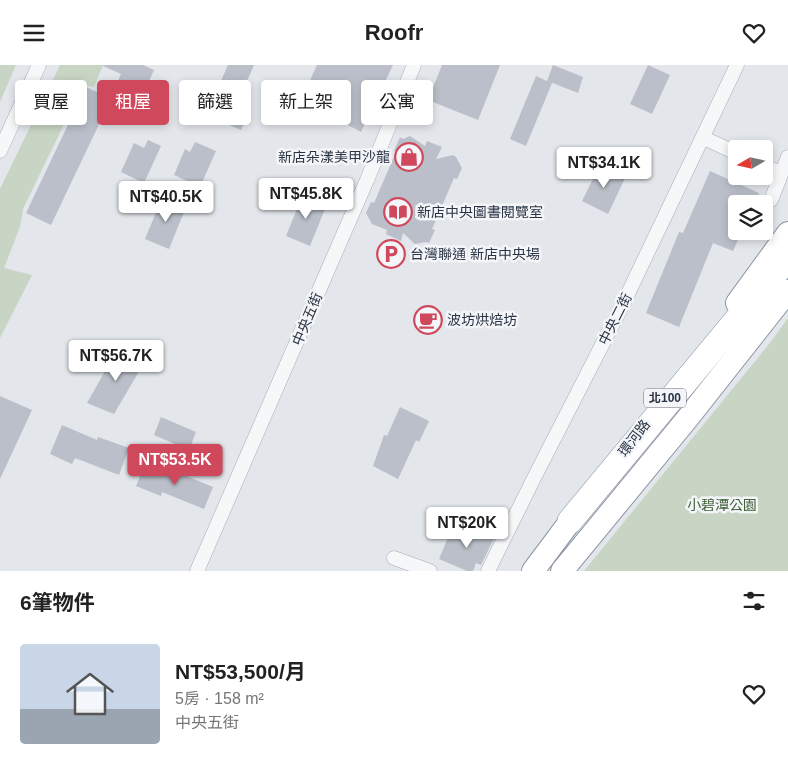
<!DOCTYPE html>
<html lang="zh-TW">
<meta charset="utf-8">
<style>
body{margin:0;font-family:Helvetica,"Noto Sans TC",sans-serif;background:#f2f2f2;color:#222;height:100vh;display:flex;flex-direction:column;font-size:19px;white-space:nowrap}
*{box-sizing:border-box;margin:0}
p{font-size:16px;color:#767676}
.icon{flex:none;width:28px;height:28px;fill:none;stroke:currentColor;stroke-width:2;stroke-linecap:round;stroke-linejoin:round}
.map{position:relative;height:506px;overflow:hidden}
.details{display:flex;flex-direction:column;background:#fff;flex:1}
.details>*{flex:none}
.hud{position:absolute;left:15px;top:15px;width:500px;height:45px;display:flex;gap:10px}
.needle{width:32px;rotate:261deg}
.tools{position:absolute;left:728px;top:75px;display:grid;gap:10px}
.tools a{display:grid;place-items:center;width:45px;height:45px;border-radius:5px;background:#fff;box-shadow:0 2px 8px #0003;font-size:25px}
.price{position:absolute;translate:-50% -42px;padding:0 11px;border-radius:5px;background:#fff;color:#222;font-size:16px;line-height:32px;filter:drop-shadow(0 1px 2px #0008)}
.price::after{content:'';position:absolute;left:50%;top:30px;width:15px;height:11px;margin-left:-8px;background:inherit;clip-path:polygon(0 0,100% 0,50% 100%)}
.price.current{background:#d0485c;color:#fff}
ul{padding:0;list-style:none}
li{display:flex;align-items:center;gap:15px;height:125px;padding:0 20px}
li+li{border-top:1px solid #e0e0e0}
li span{display:grid;place-items:center;flex:none;width:140px;height:100px;border-radius:5px;color:#555}
li>.icon{margin-inline-start:auto}
span .icon{width:60px;height:60px;fill:#fffc;stroke-width:1}
li b{font-size:21px}
h2{display:flex;justify-content:space-between;align-items:center;height:60px;padding:0 20px;font-size:21px}
.pill{padding:0 18px;border-radius:5px;background:#fff;box-shadow:0 2px 8px #0003;font-size:18px;line-height:45px}
.pill.current{background:#d0485c;color:#fff}
header{display:flex;justify-content:space-between;align-items:center;height:65px;padding:0 20px;background:#fff;font-size:22px;font-weight:800}
.map>svg:first-child{display:block}
</style>
<header><svg class="icon" aria-label="menu" viewBox="0 0 24 24"><path d="M4 6h16M4 12h16M4 18h16"/></svg>Roofr<svg class="icon" aria-label="heart" viewBox="0 0 24 24"><path d="M12 20l-8-8c-3-5 5-10 8-4 3-6 11-1 8 4z"/></svg></header>
<div class="map">
<svg width="788" height="506" viewBox="0 0 788 506">
<rect width="100%" height="100%" fill="#e3e6eb"/>
<!-- green -->
<path fill="#c8d5c4" d="M0,0H16L0,37Z
M60,0H103L94,22L83,20L23,144L20,162L4,203L32,210L0,273V124Z
M788,253V506H584L769,279Z"/>
<!-- building -->
<path fill="#babfc9" d="M101,0H143L154,5L142,32L130,27L117,59L102,53L51,160L26,148L86,22L110,33L121,9Z
M228,0H254L235,44L248,49L241,65L215,54L229,23L220,18Z
M317,0H393L361,67L301,35Z
M442,0H500L478,55L428,35Z
M553,0L583,12L578,28L550,17L552,18L526,81L510,74L536,11L547,16Z
M648,0L670,10L652,49L630,39Z
M410,71L425,81L427,76L442,82L436,94L453,90L456,92L462,103L457,114L454,113L432,164L435,165L429,178L426,177L415,179L403,168L401,176L386,169L387,165L372,159L366,148L371,137L374,138L396,87L394,86L400,72L403,74Z
M148,75L161,81L144,118L121,107L134,78L144,83Z
M195,77L216,86L200,122L174,110L185,84L190,87Z
M601,98L626,111L608,149L582,136Z
M710,106L759,128L754,139H736V166H742L733,186L713,178L679,262L646,248L679,167L683,168Z
M303,129L327,139L310,181L286,171Z
M162,133L186,142L169,184L145,174Z
M117,285L144,298L114,349L87,338Z
M0,331L32,345L0,414Z
M400,342L429,356L419,377L416,375L398,414L373,401L384,370L387,371Z
M161,352L196,367L189,385L154,370Z
M62,360L97,375L98,372L129,383L119,410L75,393L72,399L50,389Z
M145,400L172,411L174,406L213,422L204,444L162,427L161,431L136,421Z
M452,463L472,472L476,463L495,471L481,500L476,498L473,506H467L439,494Z"/>
<g fill="none" stroke-linecap="round" stroke-linejoin="round">
<defs>
<path id="minor" d="M704,73L736,88
M0,86L39,0
M764,101L781,108
M771,135L788,92
M394,493L430,506
M197,506L367,115L414,0
M488,506L534,413L623,239L737,0"/>
<path id="trunk" d="M737,238L788,168
M533,506L581,442
M562,506L687,354L788,226"/>
<path id="motorway" d="M570,456L788,193"/>
</defs>
<!-- minor casing -->
<use href="#minor" stroke="#a8adb6" stroke-width="15"/>
<!-- trunk casing -->
<use href="#trunk" stroke="#8a93a2" stroke-width="24"/>
<!-- motorway casing -->
<use href="#motorway" stroke="#8a93a2" stroke-width="26"/>
<!-- minor -->
<use href="#minor" stroke="#f6f7f9" stroke-width="14"/>
<!-- trunk -->
<use href="#trunk" stroke="#fff" stroke-width="22"/>
<!-- motorway -->
<use href="#motorway" stroke="#fff" stroke-width="25"/>
</g>
<!-- icons -->
<defs>
<symbol id="shop-ring" viewBox="-11 -11 22 22"><circle r="9.5" fill="#f3f5f8" stroke="#d0485c" stroke-width="1.5"/><path d="M-5-2.5h2.3a2.7 3.5 0 0 1 5.4 0H5L5.5 6h-11ZM-1.5-2.5h3a1.5 2.3 0 0 0-3 0Z" fill="#d0485c"/></symbol>
<symbol id="library-ring" viewBox="-11 -11 22 22"><circle r="9.5" fill="#f3f5f8" stroke="#d0485c" stroke-width="1.5"/><path d="M-6-4Q-3-5.5-.7-3.5V5Q-3 3-6 4ZM6-4Q3-5.5 .7-3.5V5Q3 3 6 4Z" fill="#d0485c"/></symbol>
<symbol id="parking-ring" viewBox="-11 -11 22 22"><circle r="9.5" fill="#f3f5f8" stroke="#d0485c" stroke-width="1.5"/><path d="M-3.5-5.5H1a3.5 3.5 0 0 1 0 7H-1V5.5H-3.5ZM-1-3.4V-.6H.8a1.4 1.4 0 0 0 0-2.8Z" fill="#d0485c"/></symbol>
<symbol id="cafe-ring" viewBox="-11 -11 22 22"><circle r="9.5" fill="#f3f5f8" stroke="#d0485c" stroke-width="1.5"/><path d="M-5.5-4.5H6V0H3Q3 3.5 0 3.5H-2.5Q-5.5 3.5-5.5 0ZM3-3.2v2h1.7v-2ZM-6 4.5H4V6H-6Z" fill="#d0485c"/></symbol>
</defs>
<g fill-rule="evenodd">
<use href="#shop-ring" x="393" y="76" width="32" height="32"/>
<use href="#library-ring" x="382" y="131" width="32" height="32"/>
<use href="#parking-ring" x="375" y="173" width="32" height="32"/>
<use href="#cafe-ring" x="412" y="239" width="32" height="32"/>
</g>
<g text-anchor="middle" dominant-baseline="central" stroke-width="5" stroke-linejoin="round" paint-order="stroke">
<!-- shield labels -->
<rect fill="#f3f5f8" stroke="#666e7a" stroke-width="1" x="644" y="323.5" width="42" height="19" rx="4"/>
<g font-size="12" font-weight="bold" fill="#2a3444">
<text x="665" y="333">北100</text>
</g>
<!-- poi labels -->
<g font-size="14" fill="#2a3444" stroke="#f3f5f8" text-anchor="start">
<text x="390" y="92" text-anchor="end">新店朵漾美甲沙龍</text>
<text x="417" y="147">新店中央圖書閱覽室</text>
<text x="410" y="189">台灣聯通 新店中央場</text>
<text x="447" y="255">波坊烘焙坊</text>
</g>
<!-- street labels -->
<g font-size="14" fill="#2a3444" stroke="#f3f5f8">
<text transform="translate(307 254) rotate(-67)">中央五街</text>
<text transform="translate(615 254) rotate(-63)">中央二街</text>
<text transform="translate(634 373) rotate(-53)">環河路</text>
</g>
<!-- park labels -->
<g font-size="14" fill="#3f6037" stroke="#f3f5f8">
<text x="722" y="440">小碧潭公園</text>
</g>
</g>
</svg>
<div class="tools">
<a><svg class="needle" viewBox="-14 -14 28 28"><path d="M0-13l5 13h-10z" fill="#e53935"/><path d="M0 13l5-13h-10z" fill="#767676"/></svg></a>
<a><svg class="icon" aria-label="layers" viewBox="0 0 24 24"><path d="M12 4l9 5-9 5-9-5zM3 14l9 5 9-5"/></svg></a>
</div>
<b class="price" style="left:604px;top:124px">NT$34.1K</b>
<b class="price" style="left:306px;top:155px">NT$45.8K</b>
<b class="price" style="left:166px;top:158px">NT$40.5K</b>
<b class="price" style="left:116px;top:317px">NT$56.7K</b>
<b class="price current" style="left:175px;top:421px">NT$53.5K</b>
<b class="price" style="left:467px;top:484px">NT$20K</b>
<div class="hud">
<a class="pill">買屋</a>
<a class="pill current">租屋</a>
<a class="pill">篩選</a>
<a class="pill">新上架</a>
<a class="pill">公寓</a>
</div>
</div>
<section class="details">
<h2>6筆物件<svg class="icon" aria-label="filters" viewBox="0 0 24 24"><path d="M4 7h16M4 17h16"/><circle cx="9" cy="7" r="2"/><circle cx="15" cy="17" r="2"/></svg></h2>
<ul>
<li><span style="background:linear-gradient(#c9d6e8 65%,#9aa5b1 0)"><svg class="icon" aria-label="home" viewBox="0 0 24 24"><path d="M3 11l9-7 9 7M6 9v11h12V9"/></svg></span><div><b>NT$53,500/月</b><p>5房 · 158 m²</p><p>中央五街</p></div><svg class="icon" aria-label="heart" viewBox="0 0 24 24"><path d="M12 20l-8-8c-3-5 5-10 8-4 3-6 11-1 8 4z"/></svg></li>
</ul>
</section>
